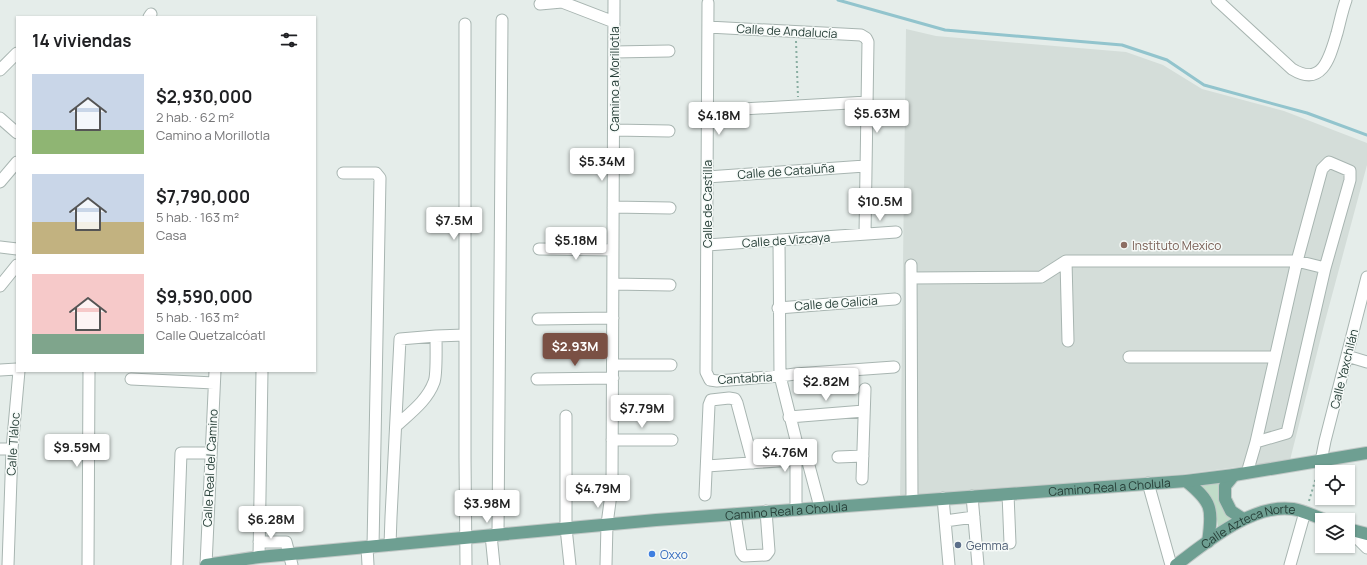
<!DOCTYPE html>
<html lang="es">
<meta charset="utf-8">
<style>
body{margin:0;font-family:Manrope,sans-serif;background:#f6f6f6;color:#202124;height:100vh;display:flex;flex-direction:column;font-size:15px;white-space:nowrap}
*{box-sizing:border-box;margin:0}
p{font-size:13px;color:#757577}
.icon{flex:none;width:22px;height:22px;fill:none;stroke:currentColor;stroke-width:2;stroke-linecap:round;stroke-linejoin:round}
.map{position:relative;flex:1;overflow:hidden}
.panel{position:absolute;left:16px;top:16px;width:300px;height:356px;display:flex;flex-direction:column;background:#fff;border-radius:0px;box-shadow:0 1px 3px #0004}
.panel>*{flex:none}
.fabs{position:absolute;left:1315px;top:465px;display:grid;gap:8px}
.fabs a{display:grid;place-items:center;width:40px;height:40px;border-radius:0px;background:#fff;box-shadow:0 1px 3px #0004;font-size:20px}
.price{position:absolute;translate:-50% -34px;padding:0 9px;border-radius:4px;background:#fff;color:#222;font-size:13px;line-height:26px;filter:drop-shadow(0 1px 2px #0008)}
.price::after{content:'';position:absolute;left:50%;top:24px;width:12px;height:9px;margin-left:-6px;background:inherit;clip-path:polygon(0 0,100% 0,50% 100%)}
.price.current{background:#7a5044;color:#fff}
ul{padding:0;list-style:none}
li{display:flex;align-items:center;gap:12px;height:100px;padding:0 16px}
li span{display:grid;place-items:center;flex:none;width:112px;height:80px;border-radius:0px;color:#555}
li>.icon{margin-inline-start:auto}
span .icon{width:48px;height:48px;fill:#fffc;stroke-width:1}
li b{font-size:17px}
h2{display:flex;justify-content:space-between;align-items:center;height:48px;padding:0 16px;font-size:17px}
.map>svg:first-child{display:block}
</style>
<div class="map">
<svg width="1367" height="565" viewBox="0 0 1367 565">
<rect width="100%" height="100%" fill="#e5edea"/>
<!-- built -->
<path fill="#d4ddd9" d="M906,29L936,36L1126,52L1163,65L1202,89L1284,111L1367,143V165L1324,325L1290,460L1184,474L971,492L900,499Z"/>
<!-- green -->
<path fill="#c0dcc8" d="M1220,482L1219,491L1233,520L1218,530C1217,511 1214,500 1201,485Z"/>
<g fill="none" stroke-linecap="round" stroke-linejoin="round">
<!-- stream -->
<path stroke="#92c4cd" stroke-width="3" d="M838,0L945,30L1122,45L1167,60L1204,85L1307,113L1367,135"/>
<defs>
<path id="minor" d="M1217,0L1292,69C1323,88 1330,56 1337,33C1340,22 1342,11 1346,0
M708,3L706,372L710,380L717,381L780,376L795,374L894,367
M540,4L562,2L614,22
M149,17L151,14
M465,24V458L466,565
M708,27L861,35L866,38L868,42L865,234
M614,52L669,51
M0,70L17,53
M708,111L867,102
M0,118L17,133
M614,130L669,131
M343,173H376L380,178L373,547
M707,177L865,166
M0,182L17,162
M613,207L670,208
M779,240L780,376L799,452L808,462L820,507
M707,245L896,232
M0,247L17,249
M539,249L613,250
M1066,261L1068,341
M911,265L912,500
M911,278L1041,277L1066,261H1297L1325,268
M613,284L670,285
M0,286L17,265
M778,308L895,299
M538,319L613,318
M436,336L465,335
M1347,356L1367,362
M1129,357H1275
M613,365H671
M0,370L17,369
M131,379L214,383
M537,379L613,378
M566,416V528L570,565
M789,417L864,411
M612,440H672
M0,449H12
M838,457L863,456
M1321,461L1325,441L1367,277
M707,466L806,459
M1247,473L1256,442L1297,261L1322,169L1329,162L1350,171V180L1325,268L1287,433L1256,442
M862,479L865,389
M1148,483L1171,565
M1008,494L1010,543
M705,495L709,405L711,400L729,398L735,399L737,403L753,463
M972,496L978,565
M943,498L949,565
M796,509V460L798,454
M735,514L741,552L744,556L766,555L769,551L766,511
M945,521L974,517
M1348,529L1367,548
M491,535L494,565
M498,535L502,20
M259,542H286L292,565
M390,545L391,517L400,339L436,336C436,345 437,375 434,382C427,401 410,413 396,426
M367,547L368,565
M259,557L262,371
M8,565L12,449L19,371
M88,565L89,371
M177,565L181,453H211
M206,565L215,371
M606,565L607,524L612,487L614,0
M1290,565L1305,512"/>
<g id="major">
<path d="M1234,475L1225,486V499L1231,511L1243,519"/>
<path d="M1186,481C1212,502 1213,508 1208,542"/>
<path d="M1348,529L1367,534"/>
<path id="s1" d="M206,565L259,557L656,520L1186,481L1234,475L1367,453"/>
<path id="s2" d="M1176,565C1207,542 1253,503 1293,509C1304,511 1315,516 1325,520"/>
</g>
</defs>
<!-- minor casing -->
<use href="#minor" stroke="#a8b5b1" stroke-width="13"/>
<!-- major casing -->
<use href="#major" stroke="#c2c9c7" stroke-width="14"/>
<!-- path -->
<path stroke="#89aea2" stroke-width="2" stroke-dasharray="2 3" stroke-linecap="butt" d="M796,41L798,97
M1309,501L1318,471"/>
<!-- minor -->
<use href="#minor" stroke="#fff" stroke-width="11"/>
<!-- major -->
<use href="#major" stroke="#6e9f92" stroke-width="12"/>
</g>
<!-- markers -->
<circle fill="#8d6e63" stroke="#f6faf8" stroke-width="1.5" cx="1124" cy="245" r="4"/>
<circle fill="#5c6f8a" stroke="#f6faf8" stroke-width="1.5" cx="958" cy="545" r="4"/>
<circle fill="#3f7fe0" stroke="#f6faf8" stroke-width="1.5" cx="652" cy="554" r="4"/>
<g text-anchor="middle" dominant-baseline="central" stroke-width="3" stroke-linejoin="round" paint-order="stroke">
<!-- street labels -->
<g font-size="12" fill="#263e37" stroke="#f6faf8">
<text transform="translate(787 31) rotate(3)">Calle de Andalucía</text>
<text transform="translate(614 79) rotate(-90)">Camino a Morillotla</text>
<text transform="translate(786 171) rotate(-4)">Calle de Cataluña</text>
<text transform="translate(707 204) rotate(-90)">Calle de Castilla</text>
<text transform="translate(786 240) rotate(-4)">Calle de Vizcaya</text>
<text transform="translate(836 303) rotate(-4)">Calle de Galicia</text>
<text transform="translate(1344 369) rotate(-76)">Calle Yaxchilán</text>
<text transform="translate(745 378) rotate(-3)">Cantabria</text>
<text transform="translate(13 444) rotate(-86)">Calle Tláloc</text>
<text transform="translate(210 468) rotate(-87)">Calle Real del Camino</text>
<text stroke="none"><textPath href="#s1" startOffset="907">Camino Real a Cholula</textPath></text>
<text stroke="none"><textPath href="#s1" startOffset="583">Camino Real a Cholula</textPath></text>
<text stroke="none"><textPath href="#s2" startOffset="84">Calle Azteca Norte</textPath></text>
</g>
<!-- education labels -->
<g font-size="12" fill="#785e54" stroke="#f6faf8" text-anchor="start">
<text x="1132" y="245">Instituto Mexico</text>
</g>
<!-- service labels -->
<g font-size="12" fill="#4e5e75" stroke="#f6faf8" text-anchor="start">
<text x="966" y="545">Gemma</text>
</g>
<!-- shop labels -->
<g font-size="12" fill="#366cbe" stroke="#f6faf8" text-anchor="start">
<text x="660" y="554">Oxxo</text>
</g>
</g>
</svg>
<div class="fabs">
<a><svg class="icon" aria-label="locate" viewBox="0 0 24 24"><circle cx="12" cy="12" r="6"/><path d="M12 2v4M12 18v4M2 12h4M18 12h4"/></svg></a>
<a><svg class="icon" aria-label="layers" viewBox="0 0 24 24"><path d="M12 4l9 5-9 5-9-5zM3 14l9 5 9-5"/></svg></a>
</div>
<b class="price" style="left:877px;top:134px">$5.63M</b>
<b class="price" style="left:719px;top:136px">$4.18M</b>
<b class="price" style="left:602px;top:182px">$5.34M</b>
<b class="price" style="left:880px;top:222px">$10.5M</b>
<b class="price" style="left:454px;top:241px">$7.5M</b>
<b class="price" style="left:576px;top:261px">$5.18M</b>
<b class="price current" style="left:575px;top:367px">$2.93M</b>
<b class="price" style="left:826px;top:402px">$2.82M</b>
<b class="price" style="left:642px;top:429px">$7.79M</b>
<b class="price" style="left:77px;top:468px">$9.59M</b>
<b class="price" style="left:785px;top:473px">$4.76M</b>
<b class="price" style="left:598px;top:509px">$4.79M</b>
<b class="price" style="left:487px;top:524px">$3.98M</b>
<b class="price" style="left:271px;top:540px">$6.28M</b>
<section class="panel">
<h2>14 viviendas<svg class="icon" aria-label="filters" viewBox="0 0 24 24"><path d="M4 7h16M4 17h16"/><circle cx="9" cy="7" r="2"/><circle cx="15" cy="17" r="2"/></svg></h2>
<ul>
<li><span style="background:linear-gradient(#c9d6e8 70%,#8fb573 0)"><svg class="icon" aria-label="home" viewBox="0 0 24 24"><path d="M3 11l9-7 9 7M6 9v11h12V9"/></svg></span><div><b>$2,930,000</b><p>2 hab. · 62 m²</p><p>Camino a Morillotla</p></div></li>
<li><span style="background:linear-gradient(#c9d6e8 60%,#c2b280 0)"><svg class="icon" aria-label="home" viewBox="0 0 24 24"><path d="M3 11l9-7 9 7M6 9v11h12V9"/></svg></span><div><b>$7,790,000</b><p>5 hab. · 163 m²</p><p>Casa</p></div></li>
<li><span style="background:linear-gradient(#f6c9c9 75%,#7fa58c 0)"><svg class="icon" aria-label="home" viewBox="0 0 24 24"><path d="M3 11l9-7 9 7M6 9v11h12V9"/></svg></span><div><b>$9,590,000</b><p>5 hab. · 163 m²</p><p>Calle Quetzalcóatl</p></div></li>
</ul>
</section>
</div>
